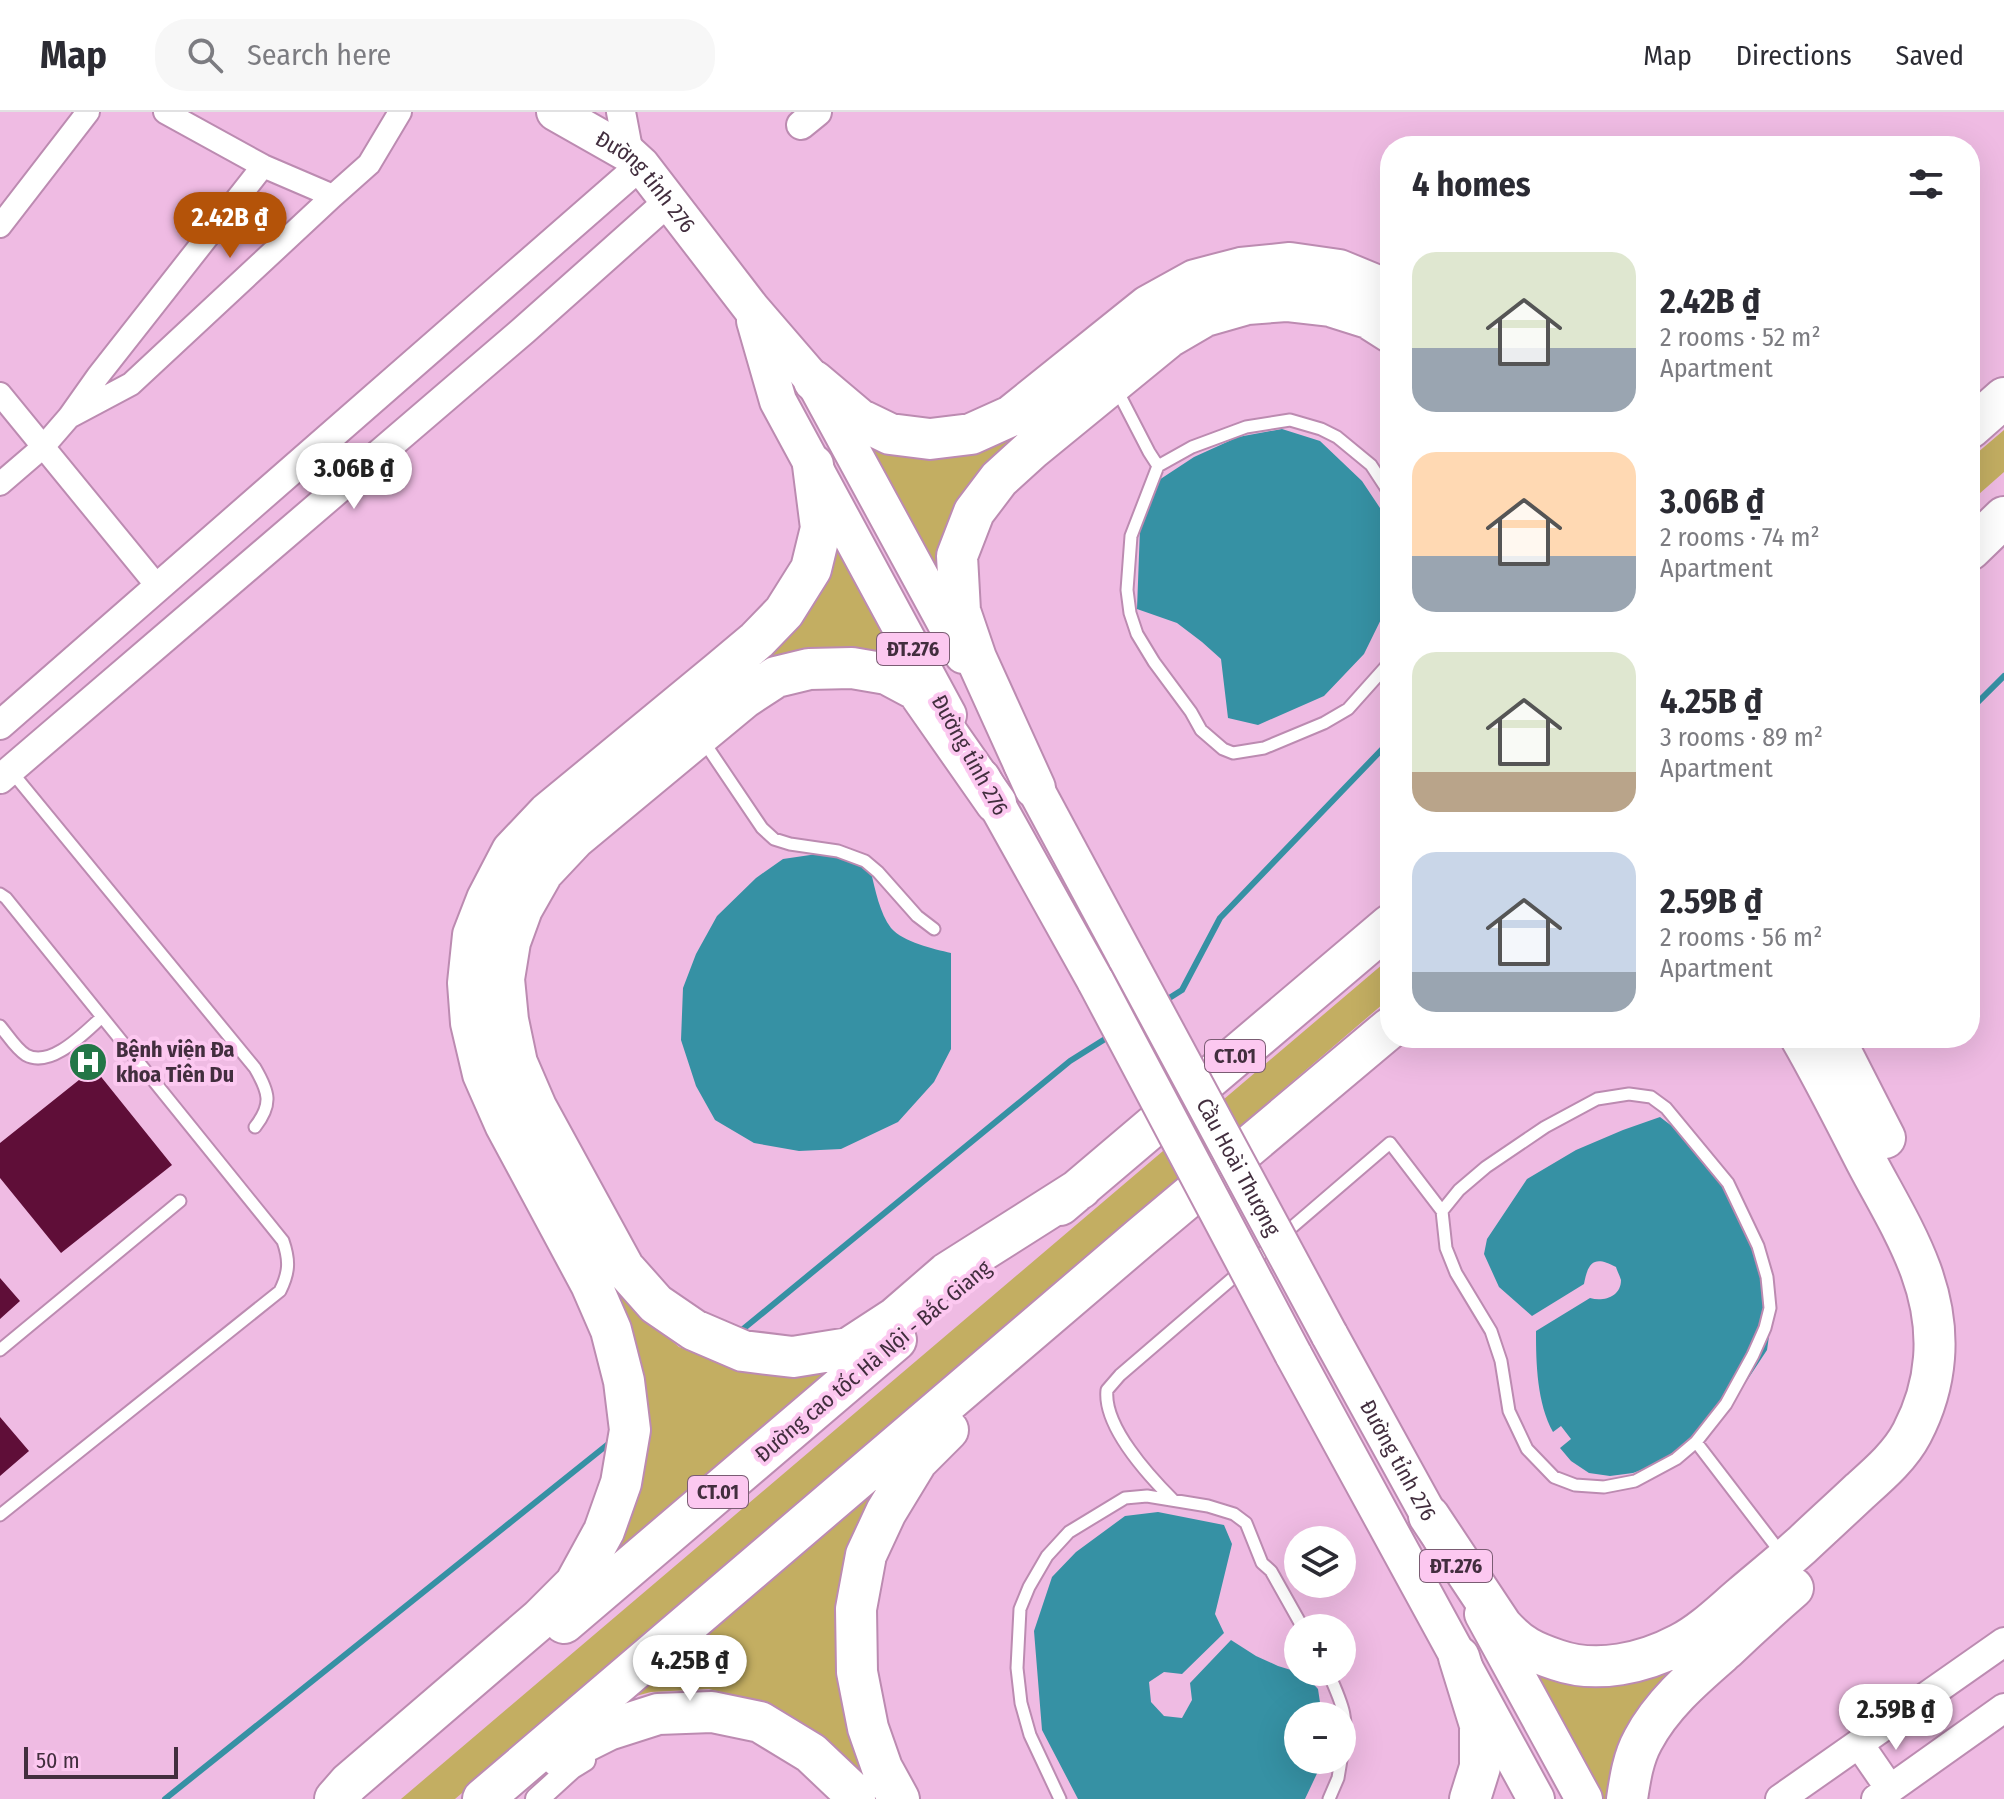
<!DOCTYPE html>
<meta charset="utf-8">
<style>
body{margin:0;font-family:"Fira Sans Condensed",sans-serif;background:#f7f7f7;color:#2b2b33;height:100vh;display:flex;flex-direction:column;font-size:30px;white-space:nowrap}
*{box-sizing:border-box;margin:0}
p{font-size:26px;color:#7c7c81}
.icon{flex:none;width:44px;height:44px;fill:none;stroke:currentColor;stroke-width:2;stroke-linecap:round;stroke-linejoin:round}
.map{position:relative;flex:1;overflow:hidden}
.drawer{position:absolute;left:1380px;top:24px;width:600px;height:912px;display:flex;flex-direction:column;background:#fff;border-radius:32px;box-shadow:0 8px 32px #0002}
.drawer>*{flex:none}
.controls{position:absolute;left:1284px;top:1414px;display:grid;gap:16px}
.controls a{display:grid;place-items:center;width:72px;height:72px;border-radius:50%;background:#fff;box-shadow:0 8px 32px #0002;font-size:40px}
.scale{position:absolute;left:24px;bottom:20px;width:154px;box-sizing:border-box;padding-left:8px;border:4px solid #422e3e;border-top:0;font-size:22px;line-height:28px;white-space:nowrap;color:#422e3e;-webkit-text-stroke:6px #fcc8f0;paint-order:stroke}
.price{position:absolute;translate:-50% -68px;padding:0 18px;border-radius:28px;background:#fff;color:#222;font-size:26px;line-height:52px;filter:drop-shadow(0 2px 4px #0008)}
.price::after{content:'';position:absolute;left:50%;top:48px;width:24px;height:18px;margin-left:-12px;background:inherit;clip-path:polygon(0 0,100% 0,50% 100%)}
.price.on{background:#b45309;color:#fff}
ul{padding:0;list-style:none}
li{display:flex;align-items:center;gap:24px;height:200px;padding:0 32px}
li span{display:grid;place-items:center;flex:none;width:224px;height:160px;border-radius:24px;color:#555}
li>.icon{margin-inline-start:auto}
span .icon{width:96px;height:96px;fill:#fffc;stroke-width:1}
li b{font-size:34px}
h2{display:flex;justify-content:space-between;align-items:center;height:96px;padding:0 32px;font-size:34px}
header{display:flex;align-items:center;gap:48px;box-sizing:border-box;height:112px;padding:0 40px;background:#fff;border-bottom:2px solid #e1e1e2}
header strong{font-size:38px}
nav{display:flex;gap:44px;margin-inline-start:auto;font-size:28px}
.search{width:560px;height:72px;background:#f7f7f7;display:flex;align-items:center;gap:20px;box-sizing:border-box;padding:0 28px;border-radius:32px;color:#7c7c81;font-size:30px}
.map>svg:first-child{display:block}
</style>
<header>
<strong>Map</strong>
<div class="search"><svg class="icon" aria-label="search" viewBox="0 0 24 24"><circle cx="10" cy="10" r="6"/><path d="M15 15l6 6"/></svg>Search here</div>
<nav><a>Map</a><a>Directions</a><a>Saved</a></nav>
</header>
<div class="map">
<svg width="2004" height="1687" viewBox="0 0 2004 1687">
<rect width="100%" height="100%" fill="#efbbe3"/>
<!-- green -->
<path fill="#c3ae62" d="M1028,312L941,477L859,330Z
M2004,318V360L1970,390V347Z
M837,420L922,564L729,574Z
M1390,846V886L455,1687H401Z
M603,1163L642,1203L679,1235L742,1257L856,1247L581,1481L619,1426Z
M890,1355L876,1392L867,1667L768,1592L709,1577L651,1580L613,1590Z
M1721,1522L1611,1687H1589L1509,1542L1539,1554Z"/>
<!-- water -->
<path fill="#3691a4" d="M1282,317L1320,329L1362,369L1390,411V489L1364,542L1324,584L1258,613L1228,606L1221,547L1202,530L1177,511L1137,497L1140,416L1159,368L1194,345L1238,325Z
M817,742L849,746L871,760C875,777 880,802 891,816C903,830 934,837 951,841V937L934,970L898,1010L841,1037L799,1039L754,1031L715,1008L696,974L681,928L683,876L696,842L717,804L756,766L783,747Z
M1660,1005L1689,1027L1726,1072L1755,1136L1774,1190L1767,1238L1729,1296L1689,1329L1657,1352L1633,1361L1610,1364L1589,1361L1571,1349L1560,1336L1571,1327L1561,1314L1553,1320C1537,1291 1536,1252 1536,1219L1590,1186C1603,1190 1621,1185 1621,1168C1621,1167 1616,1156 1616,1155C1594,1143 1588,1150 1584,1172L1532,1204L1499,1175L1484,1142L1487,1127L1527,1067L1576,1038L1623,1018Z
M1158,1400L1224,1413L1232,1432L1215,1502L1224,1521L1182,1562L1164,1560L1149,1570L1151,1590L1164,1604L1182,1606L1192,1588L1190,1571L1231,1528L1256,1544L1278,1554L1304,1562L1318,1577L1322,1604H1298V1648H1322L1321,1653L1305,1687H1078L1042,1618L1034,1519L1052,1465L1076,1440L1125,1404Z"/>
<g fill="none" stroke-linecap="round" stroke-linejoin="round">
<!-- stream -->
<path stroke="#3691a4" stroke-width="6" d="M1970,598L2004,564
M1163,890L1182,878L1220,806L1390,629
M737,1222L1070,949L1113,922
M165,1687L612,1329"/>
</g>
<!-- building -->
<path fill="#5f0e38" d="M94,956L172,1053L61,1141L0,1066V1031Z
M0,1166L20,1189L0,1207Z
M0,1305L29,1339L0,1364Z"/>
<g fill="none" stroke-linecap="round" stroke-linejoin="round">
<defs>
<path id="service" d="M1117,278L1149,340L1158,354
M1390,382L1371,353L1337,325L1321,317L1290,308L1246,315L1192,335L1158,354L1131,424L1127,478L1130,501L1137,522L1154,550L1191,600L1201,618L1223,637L1233,641L1264,636L1324,611L1348,597L1390,550
M702,627L762,716L774,727L790,732L838,739L865,749L878,760L917,804L934,817
M11,659L255,956C269,980 273,992 255,1015
M0,782L6,786L283,1129C290,1149 289,1161 280,1179L0,1403
M0,914C7,922 16,937 26,943C51,957 85,920 102,905
M0,1238L180,1089
M1696,1330L1781,1441
M1173,1388C1149,1364 1103,1314 1107,1278L1120,1263L1390,1031L1442,1099L1446,1136L1456,1161L1491,1219L1501,1249L1509,1299L1527,1337L1554,1365L1575,1373L1604,1375L1635,1369L1676,1347L1696,1330L1726,1292L1753,1243L1765,1216L1770,1196L1767,1165L1758,1134L1728,1071L1666,996L1651,985L1629,982L1597,987L1545,1015L1486,1055L1459,1078L1442,1099
M1328,1560C1343,1593 1350,1608 1342,1645
M1060,1687L1030,1623L1021,1591L1017,1556L1020,1497L1029,1475L1047,1444L1069,1420L1125,1386L1147,1384L1208,1394L1234,1402L1246,1411L1262,1451L1271,1459L1303,1516
M1329,1687L1338,1666L1341,1648"/>
<path id="minor" d="M165,0L263,54L333,84
M0,114L88,0
M0,282L158,475
M69,305L131,272L333,84L369,52L400,0
M0,372L43,335L69,305L98,264L263,54
M537,1687L571,1656L584,1648"/>
<path id="tertiary" d="M621,0L629,42
M801,13L817,0
M0,613L641,53
M0,667L524,218L670,88
M1859,1632L1890,1677
M1780,1687L2004,1530
M1876,1687L2004,1596"/>
<g id="primary">
<path id="s1" d="M555,0L629,42L641,53L751,196L814,269L963,543"/>
<path d="M755,209L778,289L948,603"/>
<path d="M1022,652L1127,847"/>
<path d="M982,666L1096,870"/>
<path id="s2" d="M1329,1222L1443,1429"/>
<path d="M1293,1242L1536,1687"/>
<path d="M1483,1502L1584,1687"/>
</g>
<path id="motorway" d="M814,269L859,307L890,322L930,327L971,322L1011,304L1148,194L1195,168L1241,156L1290,151L1339,158L1390,179
M1970,316L2004,286
M1970,438L2004,405
M1035,676L976,546L960,499L957,444L974,400L999,367L1032,337L1169,225L1205,204L1247,192L1286,189L1330,194L1368,206L1390,220
M996,691L917,578L887,562L852,556L809,557L776,565L744,586L575,726L543,760L522,797L510,830L504,867L508,908L517,951L536,995L624,1156L656,1192L694,1218L743,1239L793,1245L849,1236L895,1206L947,1161L1081,1076
M1834,926L1885,1026
M1060,1093L1390,813
M1429,1404L1502,1514C1520,1534 1533,1540 1557,1548C1597,1562 1644,1551 1680,1532C1703,1520 1722,1501 1742,1484C1762,1467 1783,1450 1802,1433C1821,1415 1841,1397 1860,1379C1879,1362 1900,1344 1912,1321C1924,1298 1932,1272 1934,1246C1940,1171 1899,1112 1866,1049C1845,1008 1824,966 1801,926
M564,1511L896,1228
M1459,1545L1480,1613V1655L1470,1687
M560,1645L566,1639L608,1618L658,1602L712,1600L760,1610L811,1641L850,1678L855,1687
M335,1687L349,1671L540,1507L575,1472L604,1419L621,1371L630,1318L624,1269L611,1218L591,1172L505,1012L483,962L471,911L468,871L473,823L487,787L512,739L548,701L719,560L757,528L784,500L811,457L821,416L813,353
M483,1687L1141,1125L1390,916
M899,1687L882,1656L868,1616L857,1560L856,1497L866,1443L886,1400L917,1349L948,1318
M1627,1687C1630,1667 1633,1646 1643,1628C1662,1592 1694,1565 1725,1538C1747,1517 1770,1496 1793,1476"/>
</defs>
<!-- service casing -->
<use href="#service" stroke="#bc8bb1" stroke-width="15"/>
<!-- minor casing -->
<use href="#minor" stroke="#bc8bb1" stroke-width="26"/>
<!-- tertiary casing -->
<use href="#tertiary" stroke="#bc8bb1" stroke-width="32"/>
<!-- primary casing -->
<use href="#primary" stroke="#bc8bb1" stroke-width="40"/>
<!-- motorway casing -->
<use href="#motorway" stroke="#bc8bb1" stroke-width="44"/>
<!-- service -->
<use href="#service" stroke="#fff" stroke-width="11"/>
<!-- minor -->
<use href="#minor" stroke="#fff" stroke-width="22"/>
<!-- tertiary -->
<use href="#tertiary" stroke="#fff" stroke-width="28"/>
<!-- primary -->
<use href="#primary" stroke="#fff" stroke-width="36"/>
<!-- motorway -->
<use href="#motorway" stroke="#fff" stroke-width="40"/>
<defs>
<g id="primary-bridge">
<path id="s3" d="M1127,847L1329,1222"/>
<path d="M1096,870L1293,1242"/>
</g>
</defs>
<!-- primary-bridge casing -->
<use href="#primary-bridge" stroke="#bc8bb1" stroke-width="40" stroke-linecap="butt"/>
<!-- primary-bridge -->
<use href="#primary-bridge" stroke="#fff" stroke-width="36"/>
</g>
<!-- icons -->
<defs>
<symbol id="hospital-disc" viewBox="-11 -11 22 22"><circle r="9.5" fill="#237647" stroke="#fcc8f0"/><path d="M-5-5h3v3.5h4V-5h3V5h-3V1.5h-4V5h-3Z" fill="#fff"/></symbol>
</defs>
<g fill-rule="evenodd">
<use href="#hospital-disc" x="66" y="928" width="44" height="44"/>
</g>
<g text-anchor="middle" dominant-baseline="central" stroke-width="8" stroke-linejoin="round" paint-order="stroke">
<!-- shield labels -->
<g fill="#fcc8f0" stroke="#7a5c73" stroke-width="2">
<rect x="877" y="521" width="72" height="32" rx="6"/>
<rect x="1205" y="928" width="60" height="32" rx="6"/>
<rect x="688" y="1364" width="60" height="32" rx="6"/>
<rect x="1420" y="1438" width="72" height="32" rx="6"/>
</g>
<g font-size="20" font-weight="bold" fill="#422e3e">
<text x="913" y="537">ĐT.276</text>
<text x="1235" y="944">CT.01</text>
<text x="718" y="1380">CT.01</text>
<text x="1456" y="1454">ĐT.276</text>
</g>
<!-- street labels -->
<g font-size="22" fill="#422e3e" stroke="#fcc8f0">
<text stroke="none"><textPath href="#s1" startOffset="116">Đường tỉnh 276</textPath></text>
<text transform="translate(970 643) rotate(61)">Đường tỉnh 276</text>
<text stroke="none"><textPath href="#s3" startOffset="236">Cầu Hoài Thượng</textPath></text>
<text transform="translate(873 1249) rotate(-40)">Đường cao tốc Hà Nội - Bắc Giang</text>
<text stroke="none"><textPath href="#s2" startOffset="144">Đường tỉnh 276</textPath></text>
</g>
<!-- poi labels -->
<g font-size="22" font-weight="bold" fill="#422e3e" stroke="#fcc8f0" text-anchor="start">
<text x="116" y="937">Bệnh viện Đa<tspan x="116" dy="25">khoa Tiên Du</tspan></text>
</g>
</g>
</svg>
<div class="controls">
<a><svg class="icon" aria-label="layers" viewBox="0 0 24 24"><path d="M12 4l9 5-9 5-9-5zM3 14l9 5 9-5"/></svg></a>
<a>+</a>
<a>−</a>
</div>
<div class="scale">50 m</div>
<b class="price on" style="left:230px;top:148px">2.42B ₫</b>
<b class="price" style="left:354px;top:399px">3.06B ₫</b>
<b class="price" style="left:690px;top:1591px">4.25B ₫</b>
<b class="price" style="left:1896px;top:1640px">2.59B ₫</b>
<section class="drawer">
<h2>4 homes<svg class="icon" aria-label="filters" viewBox="0 0 24 24"><path d="M4 7h16M4 17h16"/><circle cx="9" cy="7" r="2"/><circle cx="15" cy="17" r="2"/></svg></h2>
<ul>
<li><span style="background:linear-gradient(#dfe7d0 60%,#9aa5b1 0)"><svg class="icon" aria-label="home" viewBox="0 0 24 24"><path d="M3 11l9-7 9 7M6 9v11h12V9"/></svg></span><div><b>2.42B ₫</b><p>2 rooms · 52 m²</p><p>Apartment</p></div></li>
<li><span style="background:linear-gradient(#ffd9b3 65%,#9aa5b1 0)"><svg class="icon" aria-label="home" viewBox="0 0 24 24"><path d="M3 11l9-7 9 7M6 9v11h12V9"/></svg></span><div><b>3.06B ₫</b><p>2 rooms · 74 m²</p><p>Apartment</p></div></li>
<li><span style="background:linear-gradient(#dfe7d0 75%,#b9a48a 0)"><svg class="icon" aria-label="home" viewBox="0 0 24 24"><path d="M3 11l9-7 9 7M6 9v11h12V9"/></svg></span><div><b>4.25B ₫</b><p>3 rooms · 89 m²</p><p>Apartment</p></div></li>
<li><span style="background:linear-gradient(#c9d6e8 75%,#9aa5b1 0)"><svg class="icon" aria-label="home" viewBox="0 0 24 24"><path d="M3 11l9-7 9 7M6 9v11h12V9"/></svg></span><div><b>2.59B ₫</b><p>2 rooms · 56 m²</p><p>Apartment</p></div></li>
</ul>
</section>
</div>
